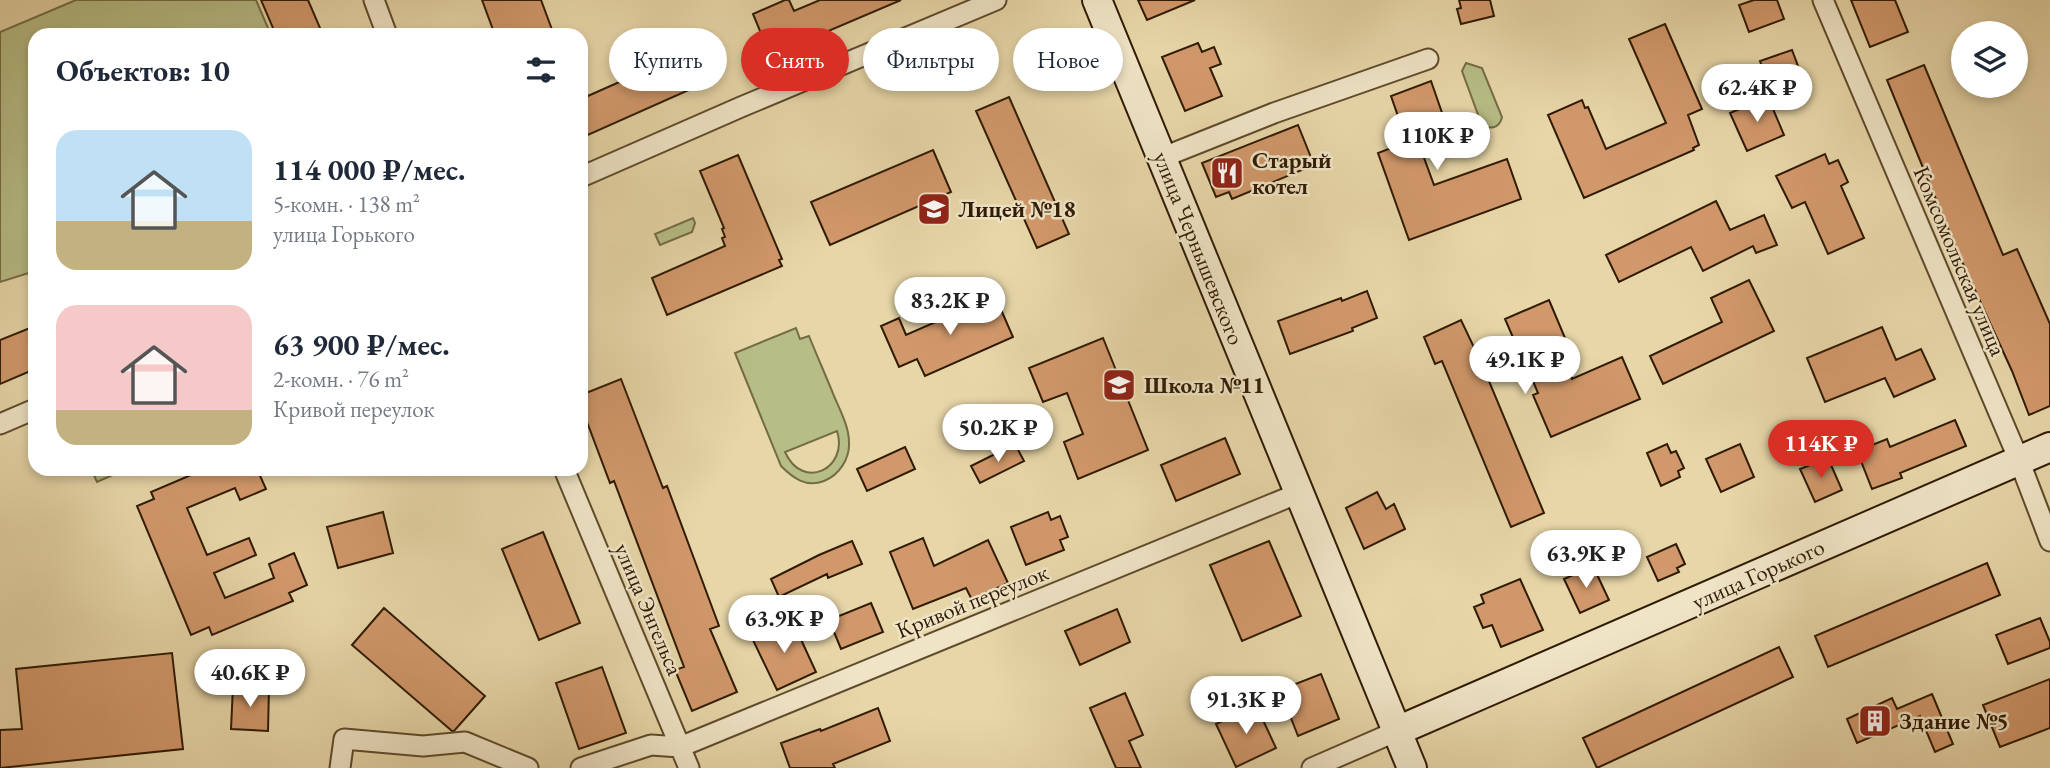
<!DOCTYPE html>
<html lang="ru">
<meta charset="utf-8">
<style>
body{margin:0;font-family:"EB Garamond",serif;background:#f2f2f3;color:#1f2937;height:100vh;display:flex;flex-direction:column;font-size:26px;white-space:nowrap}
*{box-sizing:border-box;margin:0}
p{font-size:23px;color:#747a83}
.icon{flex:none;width:38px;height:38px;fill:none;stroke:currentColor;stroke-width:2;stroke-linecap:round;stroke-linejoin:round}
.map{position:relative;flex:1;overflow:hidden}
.sheet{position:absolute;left:28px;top:28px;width:560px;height:448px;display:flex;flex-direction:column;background:#fff;border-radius:21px;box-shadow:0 4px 10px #0003}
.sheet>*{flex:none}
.top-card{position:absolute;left:609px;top:28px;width:665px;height:63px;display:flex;gap:14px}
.controls{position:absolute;left:1951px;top:21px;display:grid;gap:14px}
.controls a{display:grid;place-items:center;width:77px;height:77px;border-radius:50%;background:#fff;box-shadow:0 4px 10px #0003;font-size:35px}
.price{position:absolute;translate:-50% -60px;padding:0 16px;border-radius:24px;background:#fff;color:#222;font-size:23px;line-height:46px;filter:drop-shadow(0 2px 4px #0008)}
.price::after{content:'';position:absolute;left:50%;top:42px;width:21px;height:16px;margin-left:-10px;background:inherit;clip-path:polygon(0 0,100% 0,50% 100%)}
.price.selected{background:#d93025;color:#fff}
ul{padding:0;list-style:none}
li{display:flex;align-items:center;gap:21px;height:175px;padding:0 28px}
li span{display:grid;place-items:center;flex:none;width:196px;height:140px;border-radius:21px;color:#555}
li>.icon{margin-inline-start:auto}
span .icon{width:84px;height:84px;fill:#fffc;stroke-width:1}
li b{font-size:30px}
h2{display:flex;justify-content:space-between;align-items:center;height:84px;padding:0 28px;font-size:30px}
.pill{padding:0 24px;border-radius:32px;background:#fff;box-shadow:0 4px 10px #0003;font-size:24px;line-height:63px}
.pill.selected{background:#d93025;color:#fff}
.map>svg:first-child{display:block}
</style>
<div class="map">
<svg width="2050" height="768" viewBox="0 0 2050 768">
<rect width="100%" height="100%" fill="#e7d6a8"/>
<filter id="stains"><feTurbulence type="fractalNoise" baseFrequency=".00286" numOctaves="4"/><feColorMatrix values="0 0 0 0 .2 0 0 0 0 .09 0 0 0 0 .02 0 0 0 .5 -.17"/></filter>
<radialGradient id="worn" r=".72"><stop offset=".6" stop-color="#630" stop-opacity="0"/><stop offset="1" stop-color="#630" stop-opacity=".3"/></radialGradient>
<!-- green -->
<path fill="#b7bd86" stroke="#746c44" stroke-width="2" fill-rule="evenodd" d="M76,0H256L271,35H35V271L0,282V32Z
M1466,63L1482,68L1502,117C1500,126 1494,129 1486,127L1480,120L1462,71Z
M693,218L695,223L692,232L660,245L655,234Z
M796,328L800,339L809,336C817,356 826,376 834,396C840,410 849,427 849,442C850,459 839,475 824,481C806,488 793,478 781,466L735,353ZM837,431C849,468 803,492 785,452Z
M91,469H124V470L97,482Z"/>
<!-- building -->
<path fill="#d1986b" stroke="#301b03" stroke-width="2" d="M261,0H308L323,35H276Z
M482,0H541L554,35H495Z
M785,0H789L794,11L820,0H901L807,40L809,45L772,60L753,14Z
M1138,0H1195L1147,20Z
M1459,0H1490L1494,16L1461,24L1457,9L1461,8Z
M1754,0H1777L1784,19L1749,32L1739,5Z
M1851,0H1895L1908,32L1870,47Z
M1665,24L1702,109L1688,115L1699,145L1693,148L1694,150L1584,198L1548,115L1582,100L1585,108L1588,107L1606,149L1666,123L1629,39Z
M1198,43L1202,52L1214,47L1221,64L1210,68L1222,96L1185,111L1162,57Z
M703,45L718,77L581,138V99Z
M1792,50L1801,74L1769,86L1760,61Z
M1924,65L2003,255L2017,249L2050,324V406L2029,415L2012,371L1958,253L1887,80Z
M1431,81L1449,133L1419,144L1434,185L1507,159L1521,199L1409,240L1378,153L1407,142L1391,96Z
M1009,97L1069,234L1037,248L976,111Z
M1768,97L1784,135L1747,151L1730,113Z
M1298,125L1314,165L1232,199L1229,192L1216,197L1202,163Z
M933,150L951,192L830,245L811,202Z
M1825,154L1829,164L1838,160L1848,182L1841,186L1864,238L1828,254L1805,202L1792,208L1776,176Z
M738,155L782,259L779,260L782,266L667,315L652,278L725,246L722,238L725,237L722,229L724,228L700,171Z
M1716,201L1730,230L1764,215L1777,245L1756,253L1753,246L1703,271L1691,247L1619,282L1606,255Z
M1749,280L1774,331L1663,384L1650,356L1722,322L1711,298Z
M1367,291L1377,318L1352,328L1353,331L1290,354L1278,321L1341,298L1342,301Z
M995,296L1013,337L925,376L917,359L899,367L881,326L899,318L906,335Z
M1549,300L1565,338L1556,342L1572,379L1622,357L1640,399L1551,437L1533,395L1538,393L1523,358L1486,374L1544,513L1511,527L1442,361L1435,364L1424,337L1461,320L1479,358L1515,342L1505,319Z
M35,326V369L0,384V340Z
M1882,327L1896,360L1921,349L1935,379L1894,397L1885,378L1825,402L1807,358Z
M1103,338L1148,450L1078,479L1064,442L1083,434L1067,393L1043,402L1029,368Z
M621,379L663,488L667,486L709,599L719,626L710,629L737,692L692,711L675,670L684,667L614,481L610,483L581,406V395Z
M1955,420L1966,446L1900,473L1902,478L1872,489L1857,451L1887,439L1890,447Z
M1225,438L1240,474L1176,501L1161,465Z
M1015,444L1024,461L980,483L971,466Z
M1667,444L1671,453L1676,451L1684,468L1678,471L1680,477L1661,486L1647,453Z
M1740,444L1754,477L1721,492L1706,459Z
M905,447L915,469L867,491L857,469Z
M1828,458L1842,490L1815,502L1800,469Z
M205,469H257L266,489L240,500L235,488L187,508L207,555L249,538L256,555L214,573L225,598L274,578L269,564L294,553L307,585L289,593L293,601L212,635L209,627L191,635L137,506L154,499L151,492Z
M1377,492L1386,509L1394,504L1405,529L1364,549L1346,508Z
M383,512L393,553L338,568L327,527Z
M1048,512L1051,520L1060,516L1068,537L1060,540L1064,550L1026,565L1011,527Z
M543,532L580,623L539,640L502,549Z
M923,538L934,566L988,540L1008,583L972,600L966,588L913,609L890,552Z
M852,541L862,564L828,578L827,574L779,597L771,579L819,555Z
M1269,541L1301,616L1242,641L1210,565Z
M1676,544L1685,564L1677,568L1679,572L1658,581L1647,557Z
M1987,563L2000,595L1828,667L1815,636Z
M1593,566L1609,600L1580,613L1564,579Z
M1520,579L1543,630L1501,647L1492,625L1483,628L1474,607L1484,603L1481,595Z
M871,603L883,632L841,649L829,620Z
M384,608L485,696L454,731H452L352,645Z
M1117,609L1130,642L1080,665L1065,631Z
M2040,618L2050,642V648L2008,664L1996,635Z
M792,620L816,672L777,690L752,638Z
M1779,647L1793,677L1597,768L1583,738Z
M172,653L183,749L0,768V730L22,729L16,669Z
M602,667L626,733L579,749L556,683Z
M1321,674L1339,719L1298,736L1280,690Z
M2050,679V728L2000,747L1983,705Z
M233,686L269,688L268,731L231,729Z
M1125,693L1143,735L1129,741L1141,768H1116L1090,708Z
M1932,694L1953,744L1935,752L1920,716L1857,743L1847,719L1892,698L1897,709Z
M1256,705L1276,748L1236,767L1216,724Z
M878,708L890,741L833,764L835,768H790L781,743L820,729L821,731Z"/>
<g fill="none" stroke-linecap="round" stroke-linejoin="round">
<defs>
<path id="street" d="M374,0L387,35
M1823,0L2019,460L2050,541
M1161,158L1274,113L1428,59
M581,177L741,107L996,0
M0,424L35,409
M564,469L689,768
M340,768L344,739L423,746L465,742L528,768
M581,768L651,745L680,747L1299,493
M1312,768L1397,731"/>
<path id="secondary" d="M1097,0L1412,768
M1397,731L2050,447"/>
</defs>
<!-- street casing -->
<use href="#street" stroke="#5e4a2c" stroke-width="23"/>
<!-- secondary casing -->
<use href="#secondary" stroke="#301b03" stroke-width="32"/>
<!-- street -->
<use href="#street" stroke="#efe4c6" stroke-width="19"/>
<!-- secondary -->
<use href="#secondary" stroke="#efe4c6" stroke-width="28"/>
</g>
<!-- icons -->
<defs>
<symbol id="restaurant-square" viewBox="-11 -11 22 22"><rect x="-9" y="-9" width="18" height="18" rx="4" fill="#8f2418" stroke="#efe4c6"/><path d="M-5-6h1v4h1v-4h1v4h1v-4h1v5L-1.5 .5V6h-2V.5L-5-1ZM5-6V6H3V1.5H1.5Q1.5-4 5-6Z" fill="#fff"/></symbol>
<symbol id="school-square" viewBox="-11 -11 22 22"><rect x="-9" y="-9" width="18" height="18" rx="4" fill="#8f2418" stroke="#efe4c6"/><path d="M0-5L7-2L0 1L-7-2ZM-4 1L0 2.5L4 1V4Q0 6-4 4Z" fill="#fff"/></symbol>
<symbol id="building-square" viewBox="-11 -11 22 22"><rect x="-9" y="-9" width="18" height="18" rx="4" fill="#8f2418" stroke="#efe4c6"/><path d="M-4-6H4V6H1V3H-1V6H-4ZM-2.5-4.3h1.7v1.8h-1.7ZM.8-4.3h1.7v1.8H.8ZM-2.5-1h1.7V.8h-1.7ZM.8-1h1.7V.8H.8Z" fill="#fff"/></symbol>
</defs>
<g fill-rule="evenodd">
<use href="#restaurant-square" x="1208" y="154" width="38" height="38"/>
<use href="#school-square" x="915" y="190" width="38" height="38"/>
<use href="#school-square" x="1100" y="366" width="38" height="38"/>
<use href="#building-square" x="1856" y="702" width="38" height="38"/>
</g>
<g text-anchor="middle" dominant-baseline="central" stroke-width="5" stroke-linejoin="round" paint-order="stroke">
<!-- poi labels -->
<g font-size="23" font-weight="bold" fill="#301b03" stroke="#efe4c6" text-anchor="start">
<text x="1252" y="160">Старый<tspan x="1252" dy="26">котел</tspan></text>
<text x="958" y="209">Лицей №18</text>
<text x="1144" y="385">Школа №11</text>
<text x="1899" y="721">Здание №5</text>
</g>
<!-- street labels -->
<g font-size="23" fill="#301b03" stroke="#efe4c6">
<text transform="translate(1199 248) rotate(68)">улица Чернышевского</text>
<text transform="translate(1960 261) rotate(67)">Комсомольская улица</text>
<text transform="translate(1758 574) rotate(-24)">улица Горького</text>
<text transform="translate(972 601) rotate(-22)">Кривой переулок</text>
<text transform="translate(649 609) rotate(67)">улица Энгельса</text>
</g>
</g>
<rect width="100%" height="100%" filter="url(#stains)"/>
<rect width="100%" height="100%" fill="url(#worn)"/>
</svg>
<div class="controls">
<a><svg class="icon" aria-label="layers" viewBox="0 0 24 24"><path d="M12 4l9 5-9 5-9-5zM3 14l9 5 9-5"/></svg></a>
</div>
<b class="price" style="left:1757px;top:124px">62.4K ₽</b>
<b class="price" style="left:1437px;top:172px">110K ₽</b>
<b class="price" style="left:950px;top:337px">83.2K ₽</b>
<b class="price" style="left:1525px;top:396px">49.1K ₽</b>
<b class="price" style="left:998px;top:464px">50.2K ₽</b>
<b class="price selected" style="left:1821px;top:480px">114K ₽</b>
<b class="price" style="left:1586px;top:590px">63.9K ₽</b>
<b class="price" style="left:784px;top:655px">63.9K ₽</b>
<b class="price" style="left:250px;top:709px">40.6K ₽</b>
<b class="price" style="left:1246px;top:736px">91.3K ₽</b>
<div class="top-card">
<a class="pill">Купить</a>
<a class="pill selected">Снять</a>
<a class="pill">Фильтры</a>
<a class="pill">Новое</a>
</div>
<section class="sheet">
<h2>Объектов: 10<svg class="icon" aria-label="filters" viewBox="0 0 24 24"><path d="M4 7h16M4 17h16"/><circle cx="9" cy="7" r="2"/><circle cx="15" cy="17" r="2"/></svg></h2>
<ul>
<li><span style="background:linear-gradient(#bfe0f5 65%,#c2b280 0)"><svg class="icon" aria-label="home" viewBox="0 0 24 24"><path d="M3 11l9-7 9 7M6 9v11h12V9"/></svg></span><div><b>114 000 ₽/мес.</b><p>5-комн. · 138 m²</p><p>улица Горького</p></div></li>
<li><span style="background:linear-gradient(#f6c9c9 75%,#c2b280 0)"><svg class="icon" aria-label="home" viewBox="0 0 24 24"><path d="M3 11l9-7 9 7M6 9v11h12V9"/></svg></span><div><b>63 900 ₽/мес.</b><p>2-комн. · 76 m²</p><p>Кривой переулок</p></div></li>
</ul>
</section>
</div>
